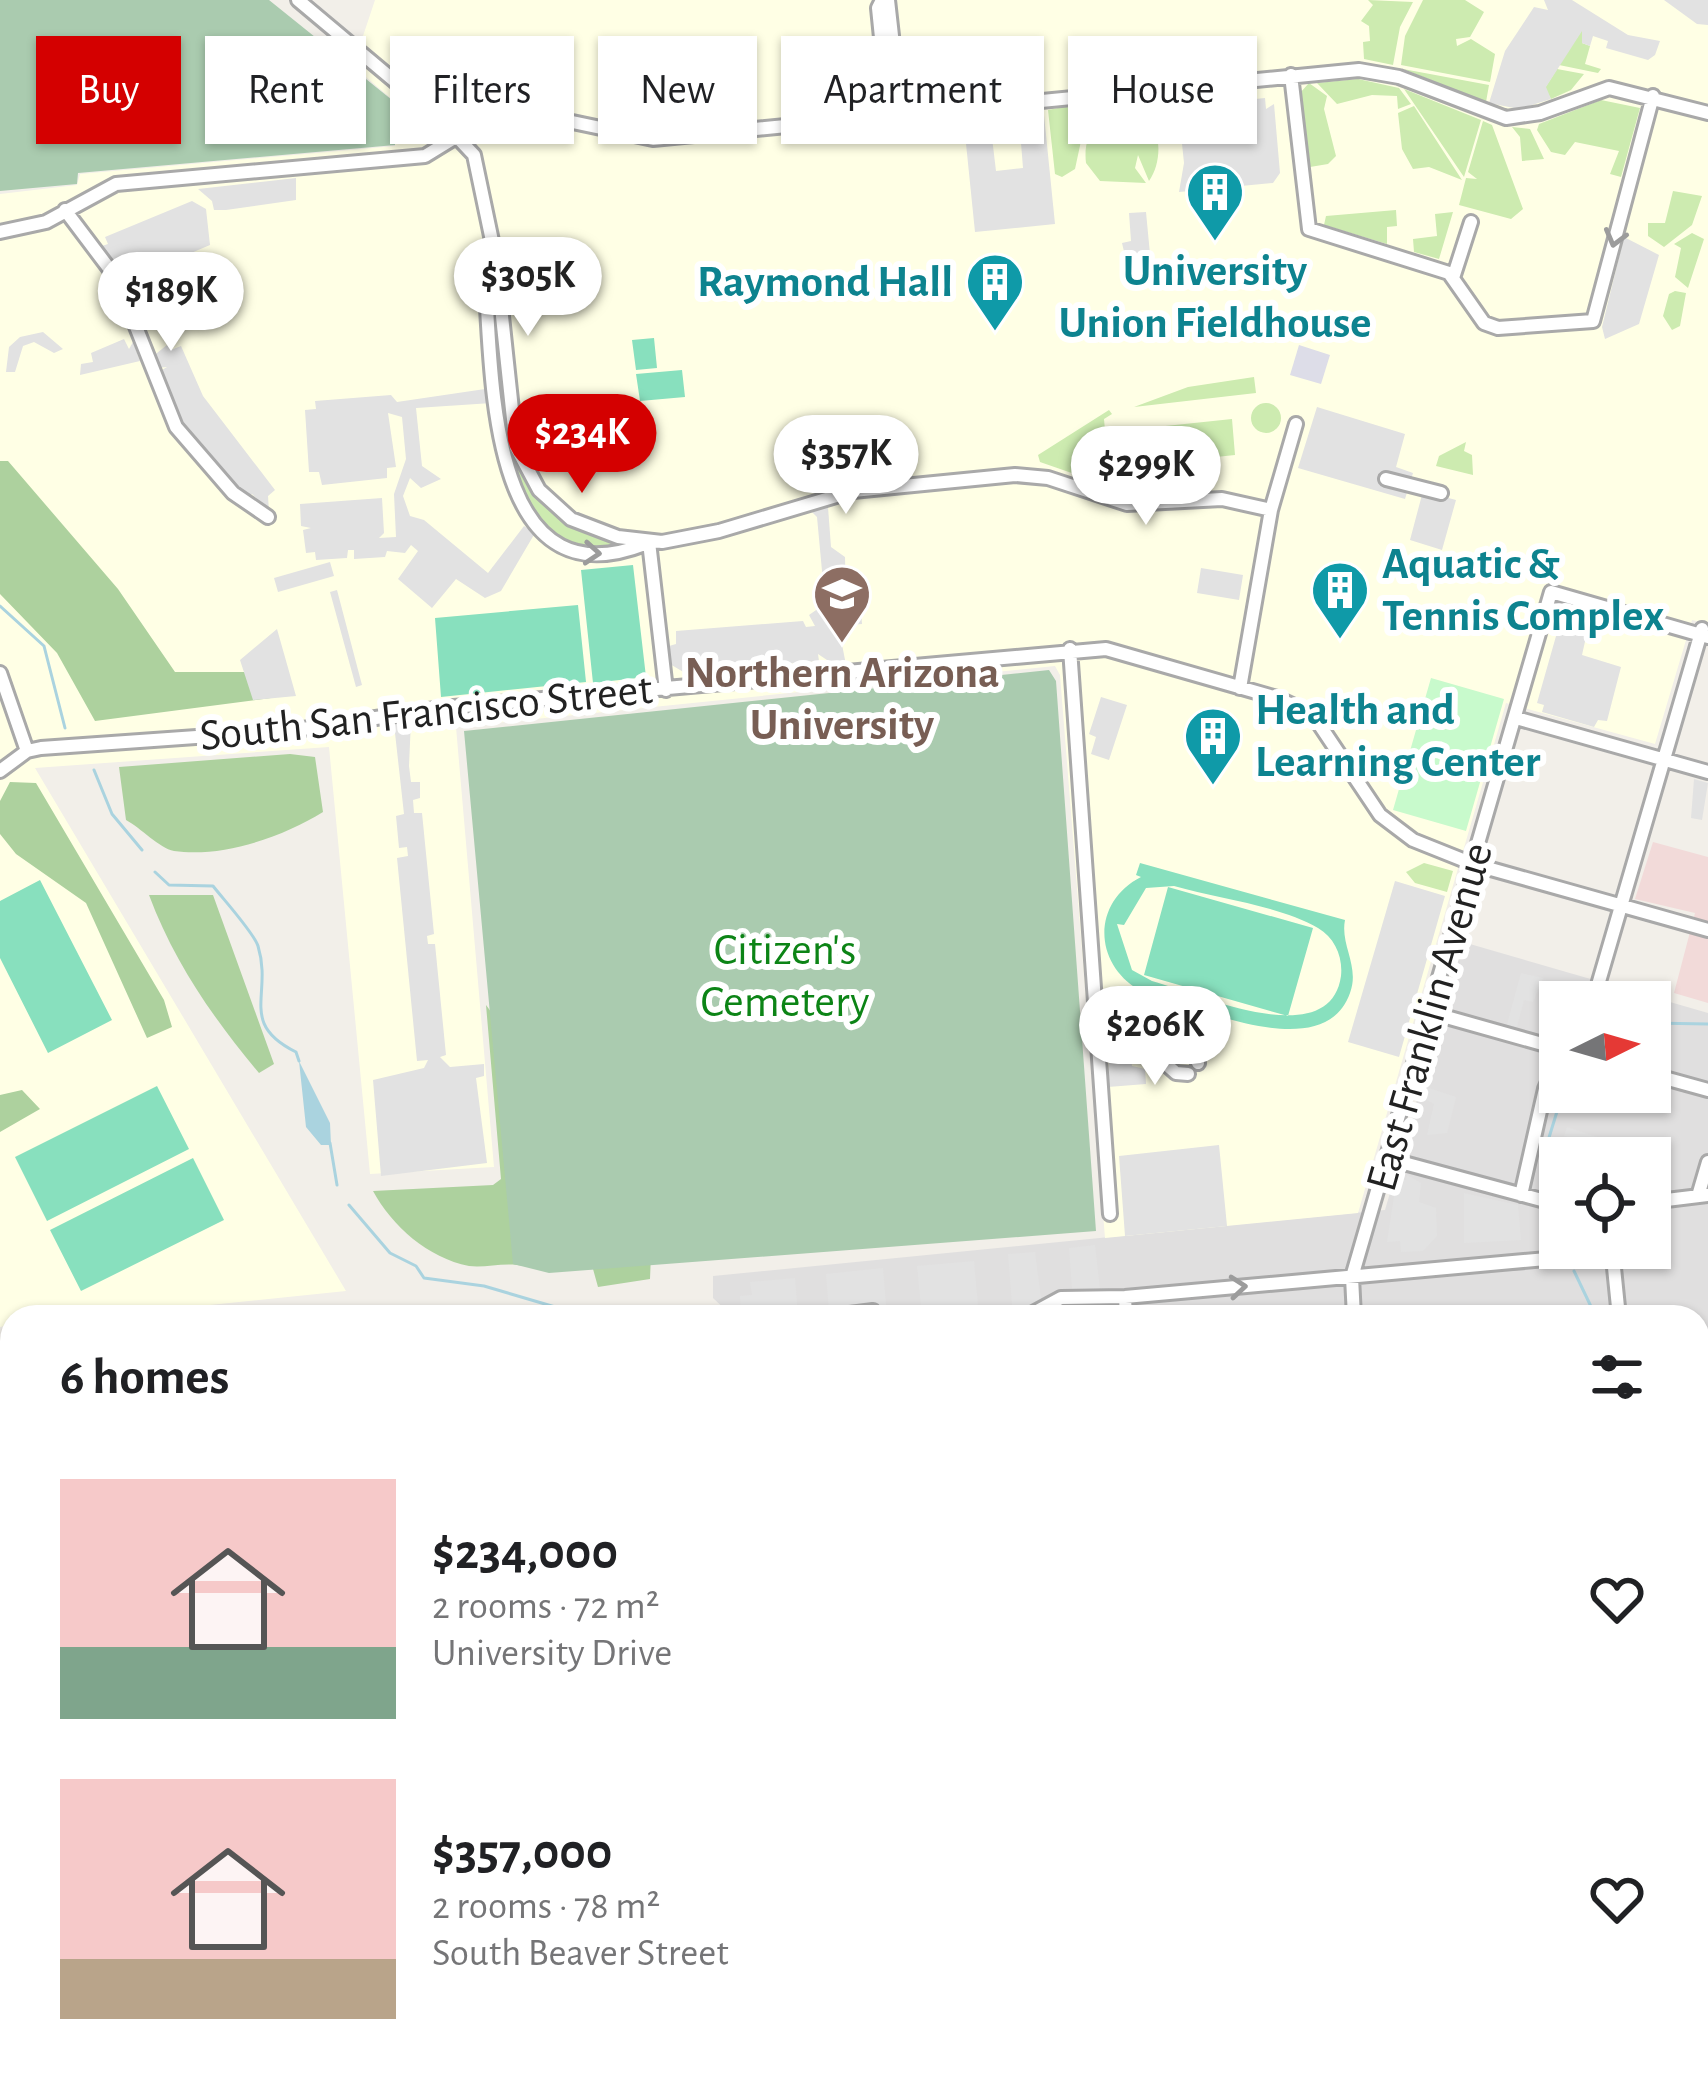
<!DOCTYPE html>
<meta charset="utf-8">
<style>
body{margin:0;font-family:"Alegreya Sans",sans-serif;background:#f2f2f2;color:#202124;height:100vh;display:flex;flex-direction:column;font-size:45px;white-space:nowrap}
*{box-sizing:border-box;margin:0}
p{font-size:39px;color:#757577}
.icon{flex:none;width:66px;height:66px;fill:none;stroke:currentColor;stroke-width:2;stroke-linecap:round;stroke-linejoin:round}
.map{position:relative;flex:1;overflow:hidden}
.side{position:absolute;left:0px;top:1305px;width:1710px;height:768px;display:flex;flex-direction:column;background:#fff;border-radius:36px 36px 0 0;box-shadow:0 3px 9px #0004}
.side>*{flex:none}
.banner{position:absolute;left:36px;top:36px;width:1638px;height:108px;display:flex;gap:24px}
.needle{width:78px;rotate:85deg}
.buttons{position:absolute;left:1539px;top:981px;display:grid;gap:24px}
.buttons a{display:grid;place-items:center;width:132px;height:132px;border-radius:0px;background:#fff;box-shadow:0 3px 9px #0004;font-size:60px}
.price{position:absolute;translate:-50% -102px;padding:0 27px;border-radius:42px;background:#fff;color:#222;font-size:39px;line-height:78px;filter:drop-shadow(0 3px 6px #0008)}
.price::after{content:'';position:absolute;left:50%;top:72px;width:36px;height:27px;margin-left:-18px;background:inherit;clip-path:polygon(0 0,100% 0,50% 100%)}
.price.active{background:#d40000;color:#fff}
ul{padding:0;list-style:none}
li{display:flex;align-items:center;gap:36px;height:300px;padding:0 60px}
li span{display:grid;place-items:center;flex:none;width:336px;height:240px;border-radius:0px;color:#555}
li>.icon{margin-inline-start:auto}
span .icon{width:144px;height:144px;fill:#fffc;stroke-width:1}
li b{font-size:51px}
h2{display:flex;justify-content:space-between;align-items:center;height:144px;padding:0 60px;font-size:51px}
.pill{padding:0 42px;border-radius:0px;background:#fff;box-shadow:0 3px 9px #0004;font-size:42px;line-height:108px}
.pill.active{background:#d40000;color:#fff}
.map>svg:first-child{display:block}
</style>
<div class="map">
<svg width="1708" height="2073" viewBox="0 0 1708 2073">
<rect width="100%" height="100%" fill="#f2efe9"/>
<!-- residential -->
<path fill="#e0dfdf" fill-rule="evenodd" d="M1463,942L1708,1013V1513L1698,1515V1317H733L713,1298V1276L1385,1210ZM1560,1002H1650V1092H1560ZM1560,1158H1650V1248H1560Z
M12,1374V1542L0,1531V1376Z
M84,2061H815L807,2073H90Z
M1267,2061H1587L1588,2073H1269Z"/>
<!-- commercial -->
<path fill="#f2dad9" d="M1653,842L1708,857V1003L1674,993L1695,913L1635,899Z
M1708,1542V2073H1601L1599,2061H1698V1544Z"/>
<!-- education -->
<path fill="#ffffe5" d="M375,0H1708V624L1692,620L1655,744L1506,703L1358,1213L1105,1238L1060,675L1055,666L456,727L494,1167L370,1174L329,747L35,768L346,1291L93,1317H12V1325L0,1327V194L77,185L80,174L395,146L393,100L353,66Z"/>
<!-- grass -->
<path fill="#cdebb0" d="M1368,0L1413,2L1400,27L1393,65L1364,59L1363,42L1370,41L1369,26L1361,21L1373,5Z
M1423,0H1465L1484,12L1470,37L1456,39L1457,46L1471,39L1495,54L1490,82L1401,65L1405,36Z
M1582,30V43L1590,46L1585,64L1601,69L1598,73L1559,65Z
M1246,59L1248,69L1121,81L1120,71Z
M1403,69L1489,85L1486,102Z
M1557,69L1584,74L1571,90L1551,99L1545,88Z
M1358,79L1399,88L1411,104L1398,109L1397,96L1372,95L1337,104L1317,83Z
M1309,83L1327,96L1324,109L1336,156L1328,164L1310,167L1300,93Z
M1404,89L1481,120L1464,177Z
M1131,100C1160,113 1166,157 1149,181L1138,155L1135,168L1146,183L1100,181L1086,163C1082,131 1103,110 1131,100Z
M1601,100L1640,108L1621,177L1610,174L1619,151L1575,142L1565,155L1551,152L1537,130L1539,124Z
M1414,106L1462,180L1429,167L1413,169L1402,149L1398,113Z
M1063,107L1084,108L1087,113L1075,169L1062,177L1055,174L1048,110Z
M1483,121L1492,125L1523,209L1511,219L1459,205L1466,178L1477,179L1468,172Z
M1512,127L1530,129L1544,159L1522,161L1520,137Z
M1673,191L1702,196L1692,225L1664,247L1648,236V223H1665Z
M1396,210L1397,226L1387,227V244L1324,225L1326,216Z
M1453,212L1439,259L1414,252L1413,239L1437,236L1435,214Z
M1692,233L1704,239L1688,288L1675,277L1681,248L1674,244Z
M1675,291L1686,293L1680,326L1672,330L1663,316L1669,294Z
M1254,377L1256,393L1134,407L1188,387Z
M1251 418a15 15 0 1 1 30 0a15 15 0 1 1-30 0Z
M1109,410L1112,414L1104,419L1108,464L1103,468L1112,487L1040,462L1038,455Z
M1232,419L1235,455L1140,465L1138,452L1155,457L1165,446L1161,434L1147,436L1148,446L1139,447L1137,429Z
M1466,442L1464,451L1472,455L1473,475L1436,466L1439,456Z
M513,453C531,503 568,531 620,542L619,547C549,555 528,514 508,455Z
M1424,863L1453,871L1447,892L1415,883L1406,872Z"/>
<!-- forest -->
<path fill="#add19e" d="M0,461H8L118,589L175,672H249L271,698L95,721L57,653L0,594Z
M290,754L315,757L323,812C283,837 222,858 174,851C159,848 141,828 126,820L119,767Z
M10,782L36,783L164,1000L172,1027L147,1038L86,903L16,854L0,834V801Z
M149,895H213L274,1064L259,1073C213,1018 174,962 149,895Z
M486,1005L652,1230L650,1279L598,1287L593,1269C565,1271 544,1269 517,1265C501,1263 484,1268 469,1266C428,1258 392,1226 373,1191L493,1185L501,1179Z
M22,1090L40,1109L0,1132V1095Z
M625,2061H950L925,2073H630Z"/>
<!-- cemetery -->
<path fill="#aacbaf" d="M0,0H269L315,37L327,57L340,58L392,100L395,145L78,173L77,184L0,191Z
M1049,670L1056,681L1096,1231L549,1273L513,1264L464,731Z"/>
<!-- park -->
<path fill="#c8facc" d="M1431,678L1504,699L1466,831L1393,810Z
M0,1531L12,1542V1977L0,1964Z"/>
<!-- pitch -->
<path fill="#88e0be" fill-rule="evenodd" d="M654,338L657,368L636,370L632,340Z
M682,370L685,397L640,401L636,374Z
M633,565L646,677L593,683L581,570Z
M578,605L586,682L441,697L435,618Z
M1140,863L1345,920C1340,945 1360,966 1350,993C1324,1068 1192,1005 1139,990C1093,963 1092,902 1141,877L1136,875ZM1174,886C1219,899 1278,905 1318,928C1335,938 1343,957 1341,976C1330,1054 1198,994 1152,981L1132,970L1117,924L1124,925L1146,888Z
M40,880L112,1020L48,1053L0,958V901Z
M1168,887L1313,928L1288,1016L1144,975Z
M157,1086L189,1149L47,1221L15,1157Z
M193,1158L224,1220L81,1291L50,1230Z"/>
<!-- parking -->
<path fill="#e2e2e2" d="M1544,0H1572L1628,35L1660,41L1655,55L1648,60L1606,48L1608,41L1593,36L1590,46L1582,43V31L1546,87L1551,99L1519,109L1489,103L1505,51L1534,7L1548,10Z
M1664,0H1708V25L1697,24Z
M321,68L322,80L304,82L307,104L287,107L283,71Z
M1265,98L1266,109L1274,104L1280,173L1273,183L1179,192L1184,163L1181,134L1169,108Z
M1044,115L1055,224L975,232L964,124L990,121L996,171L1023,168L1019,118Z
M296,178V200L226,210H214L212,201L198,189Z
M192,201L206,209L210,245L184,256L194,285L174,292L177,301L146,312L133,287L144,282L140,273L123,280L99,247L108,244L105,237Z
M1146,212L1152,275L1130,277L1122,243L1131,241L1129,213Z
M1624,237L1659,255L1639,324L1605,339L1602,327Z
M43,332L63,349L54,353L34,342L23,346L15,372H6L9,347L20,337Z
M124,339L129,349L133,342L140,361L80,375L81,364L93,362L91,353Z
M167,345L171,350L181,346L203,396L275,490L268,496L269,511L252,494L247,498L181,421L162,370L167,367L157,368L152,357Z
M490,383L492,403L416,408L422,466L441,479L421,488L410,478L403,496L410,516L424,520L488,573L524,526L535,533L501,591L485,598L456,579L432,608L398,579L418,551L411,545L405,553L387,551L385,557L354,559V550H348L347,558L316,560L315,552L306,553L303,530L311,528L301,526L300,504L382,498L384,533L379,538L396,537L394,494L406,459L402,417L388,413L396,467L387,468V478L322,485L319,472H309L305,410L316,409L315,401L391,395L397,402L485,389Z
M1317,407L1405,434L1396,467L1413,473L1405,499L1298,468Z
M1423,491L1456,500L1442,550L1410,540Z
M828,507L831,547L845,557L846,600H860L862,624L847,625L840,634L846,665L824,668L827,660L818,654L819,661L685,673L670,664L669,646L676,644V631L803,621L806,627L815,626L809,615L819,608L826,614L817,517L812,512Z
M330,562L334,576L278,592L274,578Z
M1201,568L1243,575L1239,600L1197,593Z
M337,590L362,685L356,687L330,592Z
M1562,615L1590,619L1582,655L1621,667L1607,721L1598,720L1594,727L1542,712L1544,705L1537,703Z
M277,629L296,696L253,700L240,660Z
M1101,697L1127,705L1109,760L1091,754L1096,737L1089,734Z
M411,720L409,766L411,782H420V798L413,800L414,813H422L434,934L427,936L428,944H435L446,1055L440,1057L450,1067L484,1064V1076L476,1078L487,1163L381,1176L373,1080L424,1068L428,1060L417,1061L397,858L408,856L407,847L399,848L396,816L404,814L395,733L387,724Z
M1694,779L1708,783L1702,820L1691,818Z
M1395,881L1445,896L1399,1057L1348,1042Z
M1521,973L1543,978L1533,1002L1524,1000L1516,1030L1506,1028Z
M1131,1059L1132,1066L1145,1069L1146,1084L1108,1087L1109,1060Z
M1423,1086L1456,1097L1447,1133L1427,1135L1434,1104L1420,1096Z
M1567,1127L1633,1149L1631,1158H1582L1585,1143L1564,1136Z
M1219,1145L1227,1226L1125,1236L1119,1156Z
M1407,1175L1421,1183L1419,1202L1436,1208L1437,1236L1423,1251L1401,1252L1400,1241L1387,1242L1397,1177L1406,1180Z
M1464,1193L1518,1205L1521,1240L1464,1243Z
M1095,1245L1100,1289L1092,1291L1111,1288L1114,1303H1105L1101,1312L1108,1317H1082L1080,1304L1057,1303L1040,1316L1048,1317H1013L1008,1254L1035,1252L1041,1298L1072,1289L1069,1248Z
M974,1261L979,1317H922L917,1266Z
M883,1268L887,1317H741L740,1296L752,1295L750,1282L795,1278L798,1316L829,1310L826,1274Z
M1698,1710L1708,1712V1797L1698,1794Z"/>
<!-- plaza -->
<path fill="#dddde8" d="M1299,345L1330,355L1321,384L1290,375Z"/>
<!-- water -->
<path fill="#aad3df" d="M299,1061L330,1123L331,1145H321L306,1127Z
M637,1306L652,1317H573L559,1311Z"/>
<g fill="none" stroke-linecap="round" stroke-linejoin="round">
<!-- stream -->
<path stroke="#aad3df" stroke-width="3" d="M0,606L44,646L65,728
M94,770L112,814L142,850
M155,872L169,885L213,886C224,900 254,933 258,946C273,995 238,1023 296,1052L299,1061
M1650,1023L1708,1024
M330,1143L337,1185
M1544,1189L1547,1144L1563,1092
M349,1205L390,1253L416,1266L424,1278L484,1286L562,1309
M1553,1218L1560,1238
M1574,1271L1596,1317
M870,2073L882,2061"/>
<defs>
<path id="minor" d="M298,0L441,120L474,155L496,260L516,447L539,490L571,519L618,537L662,542L719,531L853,491L1015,475L1048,478L1127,504L1222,499L1271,510
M882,0L878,8L889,117
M888,0L901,116
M1291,75L1309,229L1449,273L1484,323L1498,328L1593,321L1653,96
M65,210L117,279L176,427L233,493L268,517
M0,232L46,222L116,184L425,156L469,129L525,112L653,139L1359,70L1399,77L1506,118L1540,113L1609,88L1708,113
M491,251L484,261C493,357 481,608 645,544
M1453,278L1471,222
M1386,479L1441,493
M649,542L666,690
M1070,649L1110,1214
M0,673L27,751
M1240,688L1271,510L1296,424
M1516,718L1708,772
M0,771L27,751L41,748L296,730L442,708L1106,649L1277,698L1313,715L1380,815L1413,840L1473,864L1708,930
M1593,1002L1702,629
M1095,1011L1126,1042
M1432,1013L1560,1049
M1097,1043C1123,1040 1147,1046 1166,1064
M1188,1074L1176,1073L1167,1065L1171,1046L1191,1044L1198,1063
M1650,1074L1708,1090
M1389,1159L1560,1205
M1521,1195L1545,1089L1560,1055
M1698,1196L1708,1162
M1650,1202L1708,1195
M1612,1248L1619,1317
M1125,1297L1126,1317
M826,1317L873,1311L874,1317
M1026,1317L1061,1298L1125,1297L1613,1253
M1354,1317L1352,1277L1551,592L1708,637
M1698,1360L1708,1358
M1698,1528L1708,1527
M1698,1808L1708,1816
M1698,1971L1708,1970
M0,1992L12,2003
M71,2061L78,2073
M347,2061L348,2073
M431,2061L432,2073
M570,2061L577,2073
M1395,2061L1397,2073
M1593,2061L1594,2073
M1660,2061L1661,2073
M1253,2068L1337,2061
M307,2073L312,2061"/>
<path id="major" d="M0,1359L12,1358
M1698,1669L1708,1671
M1698,1687H1708"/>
</defs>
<!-- minor casing -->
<use href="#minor" stroke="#a9a9a9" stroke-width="18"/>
<!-- major casing -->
<use href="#major" stroke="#a06b00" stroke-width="21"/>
<!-- minor -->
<use href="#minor" stroke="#fff" stroke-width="12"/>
<!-- major -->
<use href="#major" stroke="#fcd6a4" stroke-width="15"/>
</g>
<!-- one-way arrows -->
<defs><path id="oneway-chevron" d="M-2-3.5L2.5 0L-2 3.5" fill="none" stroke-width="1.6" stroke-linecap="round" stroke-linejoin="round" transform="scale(3)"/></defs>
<g stroke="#9c9c9c">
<use href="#oneway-chevron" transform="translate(1615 238) rotate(105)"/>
<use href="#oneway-chevron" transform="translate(592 553) rotate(4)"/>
<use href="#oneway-chevron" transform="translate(1238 1287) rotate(-5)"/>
</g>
<!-- icons -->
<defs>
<symbol id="building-pin" viewBox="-11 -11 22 30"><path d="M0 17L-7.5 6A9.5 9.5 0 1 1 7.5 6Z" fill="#0f9aa8" stroke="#fff"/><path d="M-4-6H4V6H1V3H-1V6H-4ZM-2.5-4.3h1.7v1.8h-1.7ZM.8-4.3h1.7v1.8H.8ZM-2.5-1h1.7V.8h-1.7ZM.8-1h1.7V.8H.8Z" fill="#fff"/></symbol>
<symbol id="university-pin" viewBox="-11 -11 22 30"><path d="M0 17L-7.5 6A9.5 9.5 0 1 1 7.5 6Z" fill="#8d6e63" stroke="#fff"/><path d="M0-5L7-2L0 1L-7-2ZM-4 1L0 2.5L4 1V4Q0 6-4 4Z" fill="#fff"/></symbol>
</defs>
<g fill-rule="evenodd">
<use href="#building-pin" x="1182" y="159" width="66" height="90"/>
<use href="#building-pin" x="962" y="249" width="66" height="90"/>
<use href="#building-pin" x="1307" y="557" width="66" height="90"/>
<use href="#university-pin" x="809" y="561" width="66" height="90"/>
<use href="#building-pin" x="1180" y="703" width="66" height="90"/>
</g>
<g text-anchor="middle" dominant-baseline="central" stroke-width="12" stroke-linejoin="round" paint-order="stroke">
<!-- culture labels -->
<g font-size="45" font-weight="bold" fill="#0d838f" stroke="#fff" text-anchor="start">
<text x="1215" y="271" text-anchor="middle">University<tspan x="1215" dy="52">Union Fieldhouse</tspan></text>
<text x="953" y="282" text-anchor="end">Raymond Hall</text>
<text x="1382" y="564">Aquatic &amp;<tspan x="1382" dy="52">Tennis Complex</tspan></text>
<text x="1255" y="710">Health and<tspan x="1255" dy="52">Learning Center</tspan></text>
</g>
<!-- education labels -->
<g font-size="45" font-weight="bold" fill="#785e54" stroke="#fff">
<text x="842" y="673">Northern Arizona<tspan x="842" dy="52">University</tspan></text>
</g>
<!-- street labels -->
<g font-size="45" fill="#222" stroke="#fff">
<text transform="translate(426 713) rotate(-6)">South San Francisco Street</text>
<text transform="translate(1430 1017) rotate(-74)">East Franklin Avenue</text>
</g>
<!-- park labels -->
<g font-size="45" fill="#0c8416" stroke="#fff">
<text x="785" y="950">Citizen's<tspan x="785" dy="52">Cemetery</tspan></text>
</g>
</g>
</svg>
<div class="buttons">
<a><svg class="needle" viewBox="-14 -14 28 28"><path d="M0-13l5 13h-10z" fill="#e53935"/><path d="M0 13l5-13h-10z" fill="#757577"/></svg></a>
<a><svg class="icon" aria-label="locate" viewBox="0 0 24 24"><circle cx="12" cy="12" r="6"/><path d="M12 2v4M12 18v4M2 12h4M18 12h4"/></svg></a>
</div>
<b class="price" style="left:528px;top:339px">$305K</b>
<b class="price" style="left:171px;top:354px">$189K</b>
<b class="price active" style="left:582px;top:496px">$234K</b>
<b class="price" style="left:846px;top:517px">$357K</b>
<b class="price" style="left:1146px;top:528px">$299K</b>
<b class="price" style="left:1155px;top:1088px">$206K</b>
<div class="banner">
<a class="pill active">Buy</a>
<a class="pill">Rent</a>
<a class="pill">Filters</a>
<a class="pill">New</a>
<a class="pill">Apartment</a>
<a class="pill">House</a>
</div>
<section class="side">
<h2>6 homes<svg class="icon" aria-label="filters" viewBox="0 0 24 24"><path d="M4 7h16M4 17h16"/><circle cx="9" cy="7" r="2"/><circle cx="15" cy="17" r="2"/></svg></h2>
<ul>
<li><span style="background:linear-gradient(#f6c9c9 70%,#7fa58c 0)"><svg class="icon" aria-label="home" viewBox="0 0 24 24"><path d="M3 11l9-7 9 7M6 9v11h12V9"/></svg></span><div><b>$234,000</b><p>2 rooms · 72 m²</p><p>University Drive</p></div><svg class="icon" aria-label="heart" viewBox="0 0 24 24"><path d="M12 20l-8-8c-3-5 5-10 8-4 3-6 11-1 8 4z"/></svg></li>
<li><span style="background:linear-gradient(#f6c9c9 75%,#b9a48a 0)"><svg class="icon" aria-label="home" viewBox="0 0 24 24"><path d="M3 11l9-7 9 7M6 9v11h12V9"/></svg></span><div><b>$357,000</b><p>2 rooms · 78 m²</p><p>South Beaver Street</p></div><svg class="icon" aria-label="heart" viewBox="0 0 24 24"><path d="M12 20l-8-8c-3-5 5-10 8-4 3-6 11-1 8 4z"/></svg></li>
</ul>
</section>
</div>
